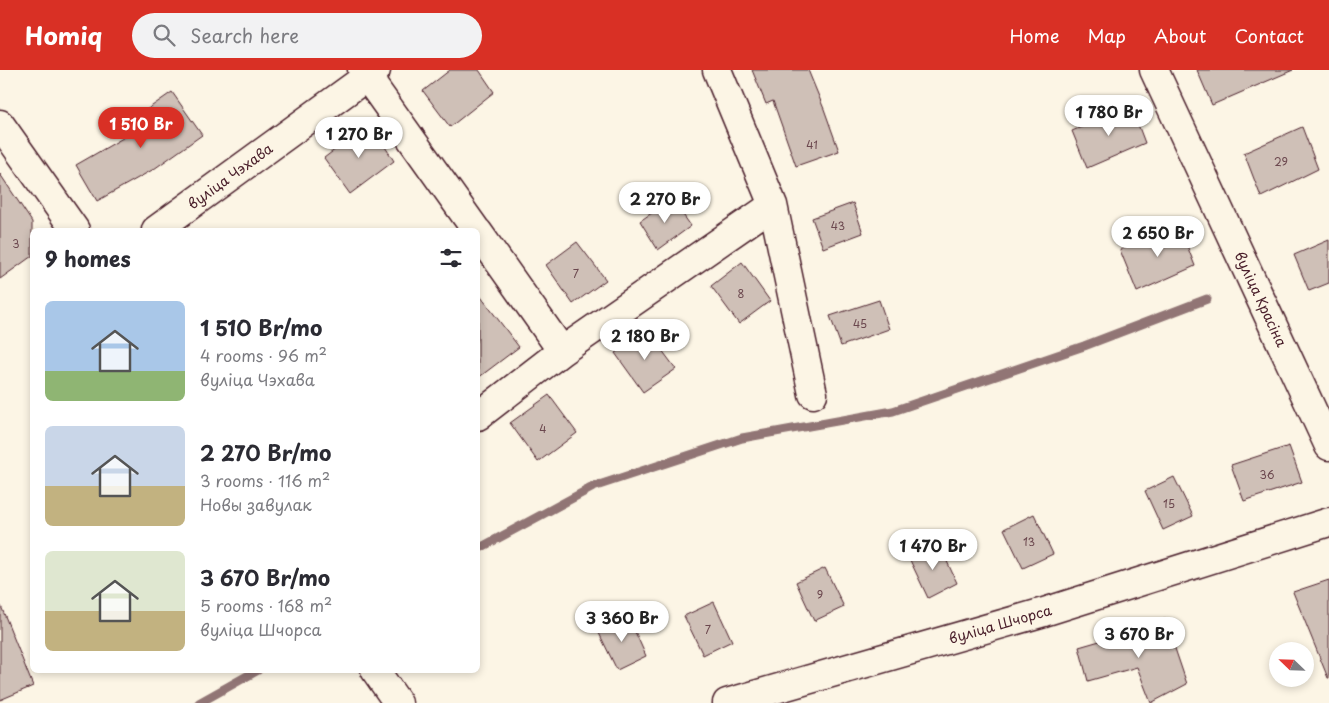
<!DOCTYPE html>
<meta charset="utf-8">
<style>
body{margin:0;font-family:"Playpen Sans",sans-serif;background:#f2f2f3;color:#2b2b33;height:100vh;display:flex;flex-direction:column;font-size:19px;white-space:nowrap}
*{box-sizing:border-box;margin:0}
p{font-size:16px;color:#7c7c81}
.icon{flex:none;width:28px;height:28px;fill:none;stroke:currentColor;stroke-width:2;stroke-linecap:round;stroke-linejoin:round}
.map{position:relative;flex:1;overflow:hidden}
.drawer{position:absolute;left:30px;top:158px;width:450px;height:445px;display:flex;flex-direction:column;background:#fff;border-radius:8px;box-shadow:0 2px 8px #0003}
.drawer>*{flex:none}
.needle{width:32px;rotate:293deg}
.buttons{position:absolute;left:1269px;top:572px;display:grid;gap:10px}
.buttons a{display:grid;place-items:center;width:45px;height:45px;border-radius:50%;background:#fff;box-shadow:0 2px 8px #0003;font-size:25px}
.price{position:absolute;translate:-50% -42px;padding:0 11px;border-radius:18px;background:#fff;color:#222;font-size:16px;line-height:32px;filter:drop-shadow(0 1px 2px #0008)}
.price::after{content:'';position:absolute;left:50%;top:30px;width:15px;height:11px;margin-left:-8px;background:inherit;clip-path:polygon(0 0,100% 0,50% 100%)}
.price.on{background:#d93025;color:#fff}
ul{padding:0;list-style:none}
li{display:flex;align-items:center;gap:15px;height:125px;padding:0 15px}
li span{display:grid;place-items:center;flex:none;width:140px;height:100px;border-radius:8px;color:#555}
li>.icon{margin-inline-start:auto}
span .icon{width:60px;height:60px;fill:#fffc;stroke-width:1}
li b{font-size:21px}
h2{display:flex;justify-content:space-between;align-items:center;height:60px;padding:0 15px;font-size:21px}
header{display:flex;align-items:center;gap:30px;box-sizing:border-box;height:70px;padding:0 25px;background:#d93025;color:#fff}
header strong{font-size:24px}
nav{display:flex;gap:28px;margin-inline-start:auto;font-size:18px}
.search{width:350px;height:45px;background:#f2f2f3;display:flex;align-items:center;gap:12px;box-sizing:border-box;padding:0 18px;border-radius:28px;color:#7c7c81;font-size:19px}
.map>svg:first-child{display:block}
</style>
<header>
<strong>Homiq</strong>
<div class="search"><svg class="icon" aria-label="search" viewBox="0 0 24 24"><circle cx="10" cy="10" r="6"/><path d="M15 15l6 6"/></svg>Search here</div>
<nav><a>Home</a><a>Map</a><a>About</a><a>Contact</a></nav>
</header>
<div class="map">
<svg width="1329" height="633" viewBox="0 0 1329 633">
<rect width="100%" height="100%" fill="#fcf5e5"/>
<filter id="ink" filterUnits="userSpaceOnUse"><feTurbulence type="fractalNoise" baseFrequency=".02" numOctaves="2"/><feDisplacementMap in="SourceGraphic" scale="10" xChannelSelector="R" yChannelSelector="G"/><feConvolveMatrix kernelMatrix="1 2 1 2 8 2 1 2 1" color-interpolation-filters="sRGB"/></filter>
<g filter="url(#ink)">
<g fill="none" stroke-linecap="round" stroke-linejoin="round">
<!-- stream -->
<path stroke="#917474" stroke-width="9" d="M478,479L593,417L742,368L893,341L1084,276L1207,229
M199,633L258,600"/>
</g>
<!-- building -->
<path fill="#cfc0b7" stroke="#4a1f2b" d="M450,0H479L494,22L450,57L423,21Z
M752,0H808L824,39L839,81L796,96L773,31L766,34Z
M1197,0H1293L1212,35Z
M172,22L202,65L154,99L97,131L76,95L149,53L142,43Z
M1131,36L1145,73L1087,98L1072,61Z
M370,53L394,91L350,124L324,88Z
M1302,57L1318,99L1261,127L1244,83Z
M0,104L32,152V186L0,209Z
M672,129L691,156L658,180L640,151Z
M853,133L863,163L823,178L812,148Z
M1179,155L1195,196L1137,222L1120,180Z
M1329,170V213L1309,221L1294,185Z
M577,172L606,210L573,234L546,195Z
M742,192L770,231L739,254L711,216Z
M478,223L519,277L478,308Z
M879,230L889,259L841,276L830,246Z
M647,260L676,299L643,322L615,283Z
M549,325L577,363L538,392L510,353Z
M1289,376L1302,412L1244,431L1231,395Z
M1174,407L1193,446L1163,460L1145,421Z
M1034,444L1053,484L1023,498L1004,459Z
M939,474L957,513L928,528L909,488Z
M825,498L844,537L814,551L796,512Z
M1329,510V608H1328L1293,522Z
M714,532L732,571L703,585L684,546Z
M0,536H1L33,616L0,630Z
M628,546L646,586L617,600L598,561Z
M1165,549L1187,614L1151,633L1137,597L1088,611L1079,577L1110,568L1111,571Z"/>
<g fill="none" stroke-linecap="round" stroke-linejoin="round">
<defs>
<path id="minor" d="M362,0L476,160
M717,0L773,135L813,324
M1154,0L1329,376
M0,54L75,160
M156,160L376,0
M478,162L562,281
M478,346L562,281L773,135
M375,600L398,633
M727,633L1044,542L1329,452"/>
</defs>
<!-- minor casing -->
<use href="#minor" stroke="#4a1f2b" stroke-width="31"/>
<!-- minor -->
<use href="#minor" stroke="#fcf5e5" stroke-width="28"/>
</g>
</g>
<g text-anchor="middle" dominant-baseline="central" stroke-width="4" stroke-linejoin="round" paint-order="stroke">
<!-- number labels -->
<g font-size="11" fill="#6b474e">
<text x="812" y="74">41</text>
<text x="1281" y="91">29</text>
<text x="838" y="155">43</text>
<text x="16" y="173">3</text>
<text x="576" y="203">7</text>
<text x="741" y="223">8</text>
<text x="860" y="253">45</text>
<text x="543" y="358">4</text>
<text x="1267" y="404">36</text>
<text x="1169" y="433">15</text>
<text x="1029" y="471">13</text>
<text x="820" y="524">9</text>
<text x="708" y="559">7</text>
</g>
<!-- street labels -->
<g font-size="14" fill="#4a1f2b" stroke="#fcf5e5">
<text transform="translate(230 106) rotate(-36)">вуліца Чэхава</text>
<text transform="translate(1261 229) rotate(65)">вуліца Красіна</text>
<text transform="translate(1000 554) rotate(-16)">вуліца Шчорса</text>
</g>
</g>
</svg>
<div class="buttons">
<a><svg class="needle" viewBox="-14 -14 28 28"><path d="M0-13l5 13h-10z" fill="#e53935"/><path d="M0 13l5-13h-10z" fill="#7c7c81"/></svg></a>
</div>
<b class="price" style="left:1109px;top:67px">1 780 Br</b>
<b class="price on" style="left:141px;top:79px">1 510 Br</b>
<b class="price" style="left:359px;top:89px">1 270 Br</b>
<b class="price" style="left:665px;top:154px">2 270 Br</b>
<b class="price" style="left:1158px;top:188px">2 650 Br</b>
<b class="price" style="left:645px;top:291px">2 180 Br</b>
<b class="price" style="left:933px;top:501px">1 470 Br</b>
<b class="price" style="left:622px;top:573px">3 360 Br</b>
<b class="price" style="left:1139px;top:589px">3 670 Br</b>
<section class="drawer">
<h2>9 homes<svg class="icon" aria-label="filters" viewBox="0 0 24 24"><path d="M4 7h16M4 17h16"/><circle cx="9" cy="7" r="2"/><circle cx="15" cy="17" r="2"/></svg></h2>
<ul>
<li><span style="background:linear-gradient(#a9c7e8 70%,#8fb573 0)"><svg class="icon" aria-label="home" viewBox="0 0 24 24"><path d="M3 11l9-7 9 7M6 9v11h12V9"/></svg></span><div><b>1 510 Br/mo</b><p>4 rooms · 96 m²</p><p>вуліца Чэхава</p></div></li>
<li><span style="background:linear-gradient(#c9d6e8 60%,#c2b280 0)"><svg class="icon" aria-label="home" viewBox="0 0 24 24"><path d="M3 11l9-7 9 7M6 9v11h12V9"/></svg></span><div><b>2 270 Br/mo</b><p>3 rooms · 116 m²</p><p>Новы завулак</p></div></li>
<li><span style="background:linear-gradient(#dfe7d0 60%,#c2b280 0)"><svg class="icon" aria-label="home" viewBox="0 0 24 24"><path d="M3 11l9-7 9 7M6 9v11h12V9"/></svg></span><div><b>3 670 Br/mo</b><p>5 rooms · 168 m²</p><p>вуліца Шчорса</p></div></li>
</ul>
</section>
</div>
